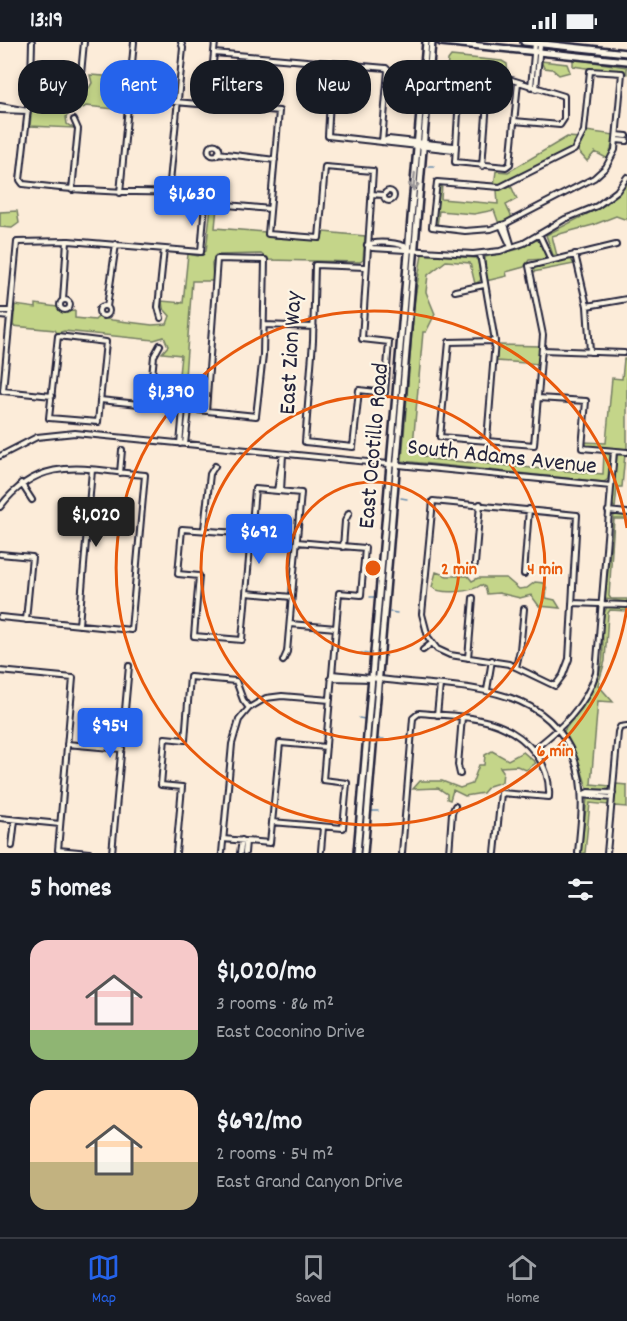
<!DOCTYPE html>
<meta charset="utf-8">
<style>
body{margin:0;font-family:Dekko,sans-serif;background:#20242c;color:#f1f3f6;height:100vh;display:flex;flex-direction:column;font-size:22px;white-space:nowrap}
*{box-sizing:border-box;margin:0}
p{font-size:20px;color:#9ea1a6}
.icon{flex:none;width:33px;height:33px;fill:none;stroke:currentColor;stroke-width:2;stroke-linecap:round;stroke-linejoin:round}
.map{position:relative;height:811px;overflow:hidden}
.drawer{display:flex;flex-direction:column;background:#171b24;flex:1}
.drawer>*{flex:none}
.top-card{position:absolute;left:18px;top:18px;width:591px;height:54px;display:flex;gap:12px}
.price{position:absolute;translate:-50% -51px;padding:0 14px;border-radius:6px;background:#2563eb;color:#fff;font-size:20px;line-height:39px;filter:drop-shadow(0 2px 3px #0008)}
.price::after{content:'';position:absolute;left:50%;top:36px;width:18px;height:14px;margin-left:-9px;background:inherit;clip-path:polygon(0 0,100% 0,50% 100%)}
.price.on{background:#222;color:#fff}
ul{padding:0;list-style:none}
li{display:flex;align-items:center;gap:18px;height:150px;padding:0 30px}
li span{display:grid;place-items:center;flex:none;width:168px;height:120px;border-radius:18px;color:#555}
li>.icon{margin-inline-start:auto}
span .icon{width:72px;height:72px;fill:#fffc;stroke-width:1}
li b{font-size:26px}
h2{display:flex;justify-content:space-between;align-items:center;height:72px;padding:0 30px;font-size:26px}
.chip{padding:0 21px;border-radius:24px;background:#171b24;box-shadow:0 3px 9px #0003;font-size:21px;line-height:54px}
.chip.on{background:#2563eb;color:#fff}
.status{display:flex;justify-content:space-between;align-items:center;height:42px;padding:0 30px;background:#171b24;direction:ltr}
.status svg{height:16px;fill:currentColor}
.tabs{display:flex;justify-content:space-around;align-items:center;height:84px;border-top:2px solid #363941;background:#171b24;font-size:16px;color:#9ea1a6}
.tabs a{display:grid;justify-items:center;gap:3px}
.tabs .on{color:#2563eb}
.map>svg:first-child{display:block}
</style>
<div class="status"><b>13:19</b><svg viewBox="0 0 49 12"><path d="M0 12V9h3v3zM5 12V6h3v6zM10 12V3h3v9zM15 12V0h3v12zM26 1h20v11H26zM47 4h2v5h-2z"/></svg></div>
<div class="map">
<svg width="627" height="811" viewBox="0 0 627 811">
<rect width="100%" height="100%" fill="#fcecd9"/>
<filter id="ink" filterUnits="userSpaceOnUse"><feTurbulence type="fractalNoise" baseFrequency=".0167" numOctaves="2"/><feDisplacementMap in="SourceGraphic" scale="12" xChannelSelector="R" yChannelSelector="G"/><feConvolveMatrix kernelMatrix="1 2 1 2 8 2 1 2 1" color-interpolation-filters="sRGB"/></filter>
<g filter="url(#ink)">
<!-- green -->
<path fill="#c4d589" stroke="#737c62" stroke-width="1.5" d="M451,14L502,19L507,22L508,33L489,29L472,30L464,27L456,31L453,42L446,41L448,18Z
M573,17L627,25V32L573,24Z
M541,19L567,22L570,30L559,33L552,27L544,26Z
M90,33L104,34L105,48L126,49L124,68L86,64L78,69H71L66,75L67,82L73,86L30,84L33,50L77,53L81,47L89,46L92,41Z
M586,89L615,93L608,117L595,110L587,119L578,109Z
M567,95L581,96L573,107L500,143L494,144L496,129L508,130Z
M442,142L441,157L498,162L497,148L511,144L517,157L506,163L512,176L499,182L494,168L474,172L439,169L437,184L434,181L438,145Z
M627,142V178L616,174L593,183L552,194L557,214L553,213L546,193L605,163Z
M211,164L217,165L215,186L265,190L273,196L320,198L324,190L365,194L363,218L360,220L269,218L261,212L216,213L212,221L213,239H192L183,363L176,362L181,313L162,311L168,304L164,295L154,298L64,289L57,291L55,288L13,284L15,263L36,266V262L57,265L62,270L75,269V276L95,278L98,275L112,278L152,283L167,282L170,274L163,266L162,259L183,261L188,212L198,214L206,209Z
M17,169L19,181L12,186L0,185V170Z
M536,198L540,199L547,214L545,217L529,218L524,225L506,230L507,234L486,239L485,215L519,207Z
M422,212L475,216L478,219L481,238L475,242L470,221L446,219L428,233L426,250L435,272L426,290H423L413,403L423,414L431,415V417L590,431L603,432L604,410L610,413L608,437L604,440L402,419L414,262Z
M570,216L574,222L533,230L535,225Z
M498,303L540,304L539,322L496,319Z
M624,317H627V407L587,404L585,400L606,401L612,336L622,337Z
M625,412L622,445H617L615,467L612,462L617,413Z
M614,472L627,473V477H614L609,554L611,557H627V560L605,557Z
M436,530L447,534H468L472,539L478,536H506L519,547L527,546L535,540L544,541L547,547L546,556L555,558L560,566L539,564L531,553L520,556L499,551L487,552L485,545L481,543C472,550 440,553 432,545Z
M607,565H627V569L610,568L608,571L605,619L598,643L613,660L598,659L591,742L611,744L607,749H588L578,717L563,690C580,667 596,650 602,621C605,604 599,579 607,565Z
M492,709L508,718L523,710L536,721L526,728L517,724L500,725L503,729L502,740L489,744L483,751L465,754L453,748L450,758L447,757V752L438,746L413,747L420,739H442L460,746L472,742L479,723H484L485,713Z
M616,742L627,743V765L614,764Z
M587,756H606L609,759V763L590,761L585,811H581Z"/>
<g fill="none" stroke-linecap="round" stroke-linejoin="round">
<!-- stream -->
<path stroke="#6a8dae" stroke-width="1.5" d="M406,67L415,68
M429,124H434
M401,456L407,457
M370,555H375
M390,570L397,571
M361,611L368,612
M359,676L365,677
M379,697H384
M372,769H378"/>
<defs>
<path id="minor" d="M32,0L31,39L20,138L23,142C72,148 120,151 169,150L183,6L181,0
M84,0L81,32L84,39
M214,11L386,26L388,28L382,100
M332,22L328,94L454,108
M590,29L622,31L615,108L606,125L594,136L505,182L491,187L465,189L432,185L437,140L500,145L574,108L584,89Z
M531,45L535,1
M536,47L540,2
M129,56L279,69L268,192L319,196L325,125L373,129L362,297L389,300L385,351L359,348L353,405L305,400L313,299L315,223L365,225
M209,63L215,0
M0,64L28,69
M0,68L27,69
M514,79L560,83L564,77V54L512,38L463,34L460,38L455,120L506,125L510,122L518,40
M617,93L627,94
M617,98L627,99
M382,100L388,97L454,104
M208.5 108a5.5 5.5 0 1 1 11 0a5.5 5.5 0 1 1-11 0Z
M218,111L275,118
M482,124L489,35
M72,148L78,87L74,78
M384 154a5 5 0 1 1 10 0a5 5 0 1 1-10 0Z
M120,151L134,0
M371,152L384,153
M505,182L512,205
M501,183L511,205
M539,192L551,218
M367,203L372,206L473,212L500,209L524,201L565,177L597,164L617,149L627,135
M367,203C378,198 399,201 409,206
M480,212L495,299L487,398
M575,212L587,264L590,310
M455,249L484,243
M63,258L67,199
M60 263a5 5 0 1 1 10 0a5 5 0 1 1-10 0Z
M99 269a5 5 0 1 1 10 0a5 5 0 1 1-10 0Z
M587,264L627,257
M107,265L116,202
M0,269H11
M0,274L10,275
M161,276L158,265L164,207
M265,283L314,285
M58,294L106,300L98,380L49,376Z
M495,299L449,300L440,395L534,403L543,293L529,224L616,203
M542,308L624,311
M52,354L3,349L17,200L69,199L201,210L205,161L270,167
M538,356L586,359L582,406L627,410
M100,358L256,374L263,313L265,218L217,217L206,369
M149,364L154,314L160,303
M180,402L183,367
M185,402L189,368
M0,414L37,395L75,391L611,444
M120,431L122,408
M21,441L32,458
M277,449L283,412
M281,449L283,412
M433,459L577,473L569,617L563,633L555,644L509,622L450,613L437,607L428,595L422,572Z
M0,465C41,411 86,428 145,433L131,588L0,575
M608,469L627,471
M204,487L210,432L215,424
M251,492L182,487L178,532L199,534L194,594L242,598L255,447L301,451L287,610L283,619
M343,505L345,479L349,471
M0,512L32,515L26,578
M475,522L480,462
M524,532L529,467
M246,551L292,555
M572,561L627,563
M290,582L336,586
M79,583L92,428
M423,608L432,601
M468,616L473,556
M516,625L520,608L524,567
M0,629L73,636L58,808L89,811
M332,632C358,634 383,638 409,640C480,646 564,648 580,738C584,762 580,787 578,811
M331,636L372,637
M487,648L492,618
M437,673L440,643
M67,702L122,707
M533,708C561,686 585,666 596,631L614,409
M460,732L458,723L462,675
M582,753L588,750L613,751
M582,753L612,756
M0,776L60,782
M272,780L343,786L347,741L323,738L339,551L361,553L365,506L297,500
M223,797L270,801L280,701L326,705
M12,804L15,778
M321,809L323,785
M112,811L129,624
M176,811L182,745L161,743L165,696L185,698L190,635L236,639L243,658L249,666
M222,811L232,702L239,678L249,666L266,656L282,654L330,658
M240,811L242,798
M245,811L246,799
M402,811L413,676L419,671C463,675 507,673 536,712C546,725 550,739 549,755L501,751L495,811
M449,811L452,771L455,764
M607,811L618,690L620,685L627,684"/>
<path id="secondary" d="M441,0L627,19
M524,0L627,11
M357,811L426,0
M364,811L432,0"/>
</defs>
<!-- minor casing -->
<use href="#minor" stroke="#22223b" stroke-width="8"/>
<!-- secondary casing -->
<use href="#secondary" stroke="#22223b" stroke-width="10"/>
<!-- minor -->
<use href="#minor" stroke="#fcf5e5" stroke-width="4"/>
<!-- secondary -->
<use href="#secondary" stroke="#fcf5e5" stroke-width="5"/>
</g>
<!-- one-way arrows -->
<defs><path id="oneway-shaft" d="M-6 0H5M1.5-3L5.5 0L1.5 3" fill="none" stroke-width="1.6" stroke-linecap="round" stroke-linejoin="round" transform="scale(1.5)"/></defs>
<use stroke="#9a9698" href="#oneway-shaft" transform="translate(414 140) rotate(95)"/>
</g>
<!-- distance rings -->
<g fill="none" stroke="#e8590c" stroke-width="3">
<circle cx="373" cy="526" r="86"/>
<circle cx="373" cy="526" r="172"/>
<path d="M627 566A257 257 0 1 1 627 486"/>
</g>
<g text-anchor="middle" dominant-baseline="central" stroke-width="4.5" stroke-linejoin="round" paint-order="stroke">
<!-- street labels -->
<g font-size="24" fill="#22223b" stroke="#fcf5e5">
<text transform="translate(292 311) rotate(-87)">East Zion Way</text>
<text transform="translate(375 404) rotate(-85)">East Ocotillo Road</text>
<text transform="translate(502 416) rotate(6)">South Adams Avenue</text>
</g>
</g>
<circle cx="373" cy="526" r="9" fill="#e8590c" stroke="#fcf5e5" stroke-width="3"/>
<g font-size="18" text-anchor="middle" font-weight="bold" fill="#e8590c" stroke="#fcf5e5" stroke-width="4.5" stroke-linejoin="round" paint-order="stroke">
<text x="459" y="532">2 min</text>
<text x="545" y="532">4 min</text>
<text x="555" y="714">6 min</text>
</g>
</svg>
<b class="price" style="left:192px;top:185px">$1,630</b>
<b class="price" style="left:171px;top:383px">$1,390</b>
<b class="price on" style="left:96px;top:506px">$1,020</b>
<b class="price" style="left:259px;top:523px">$692</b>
<b class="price" style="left:110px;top:717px">$954</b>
<div class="top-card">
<a class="chip">Buy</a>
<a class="chip on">Rent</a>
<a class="chip">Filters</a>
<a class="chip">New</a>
<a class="chip">Apartment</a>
</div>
</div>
<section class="drawer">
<h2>5 homes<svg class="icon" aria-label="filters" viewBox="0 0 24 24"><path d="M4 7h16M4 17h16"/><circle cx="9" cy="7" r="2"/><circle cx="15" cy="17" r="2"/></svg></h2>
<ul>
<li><span style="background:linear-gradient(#f6c9c9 75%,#8fb573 0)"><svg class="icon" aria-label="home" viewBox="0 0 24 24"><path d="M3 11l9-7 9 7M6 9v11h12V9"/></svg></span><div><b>$1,020/mo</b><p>3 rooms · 86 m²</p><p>East Coconino Drive</p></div></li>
<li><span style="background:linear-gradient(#ffd9b3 60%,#c2b280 0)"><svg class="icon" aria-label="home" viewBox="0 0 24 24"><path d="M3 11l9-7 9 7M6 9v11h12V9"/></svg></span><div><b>$692/mo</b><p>2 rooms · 54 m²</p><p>East Grand Canyon Drive</p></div></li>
</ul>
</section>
<nav class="tabs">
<a class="on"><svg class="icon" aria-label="map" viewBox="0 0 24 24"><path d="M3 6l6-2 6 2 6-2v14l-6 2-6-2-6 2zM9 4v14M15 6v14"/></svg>Map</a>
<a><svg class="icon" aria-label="saved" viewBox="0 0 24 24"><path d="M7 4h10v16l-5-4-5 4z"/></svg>Saved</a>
<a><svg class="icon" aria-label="home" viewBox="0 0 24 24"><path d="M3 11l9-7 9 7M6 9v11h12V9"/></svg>Home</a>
</nav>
